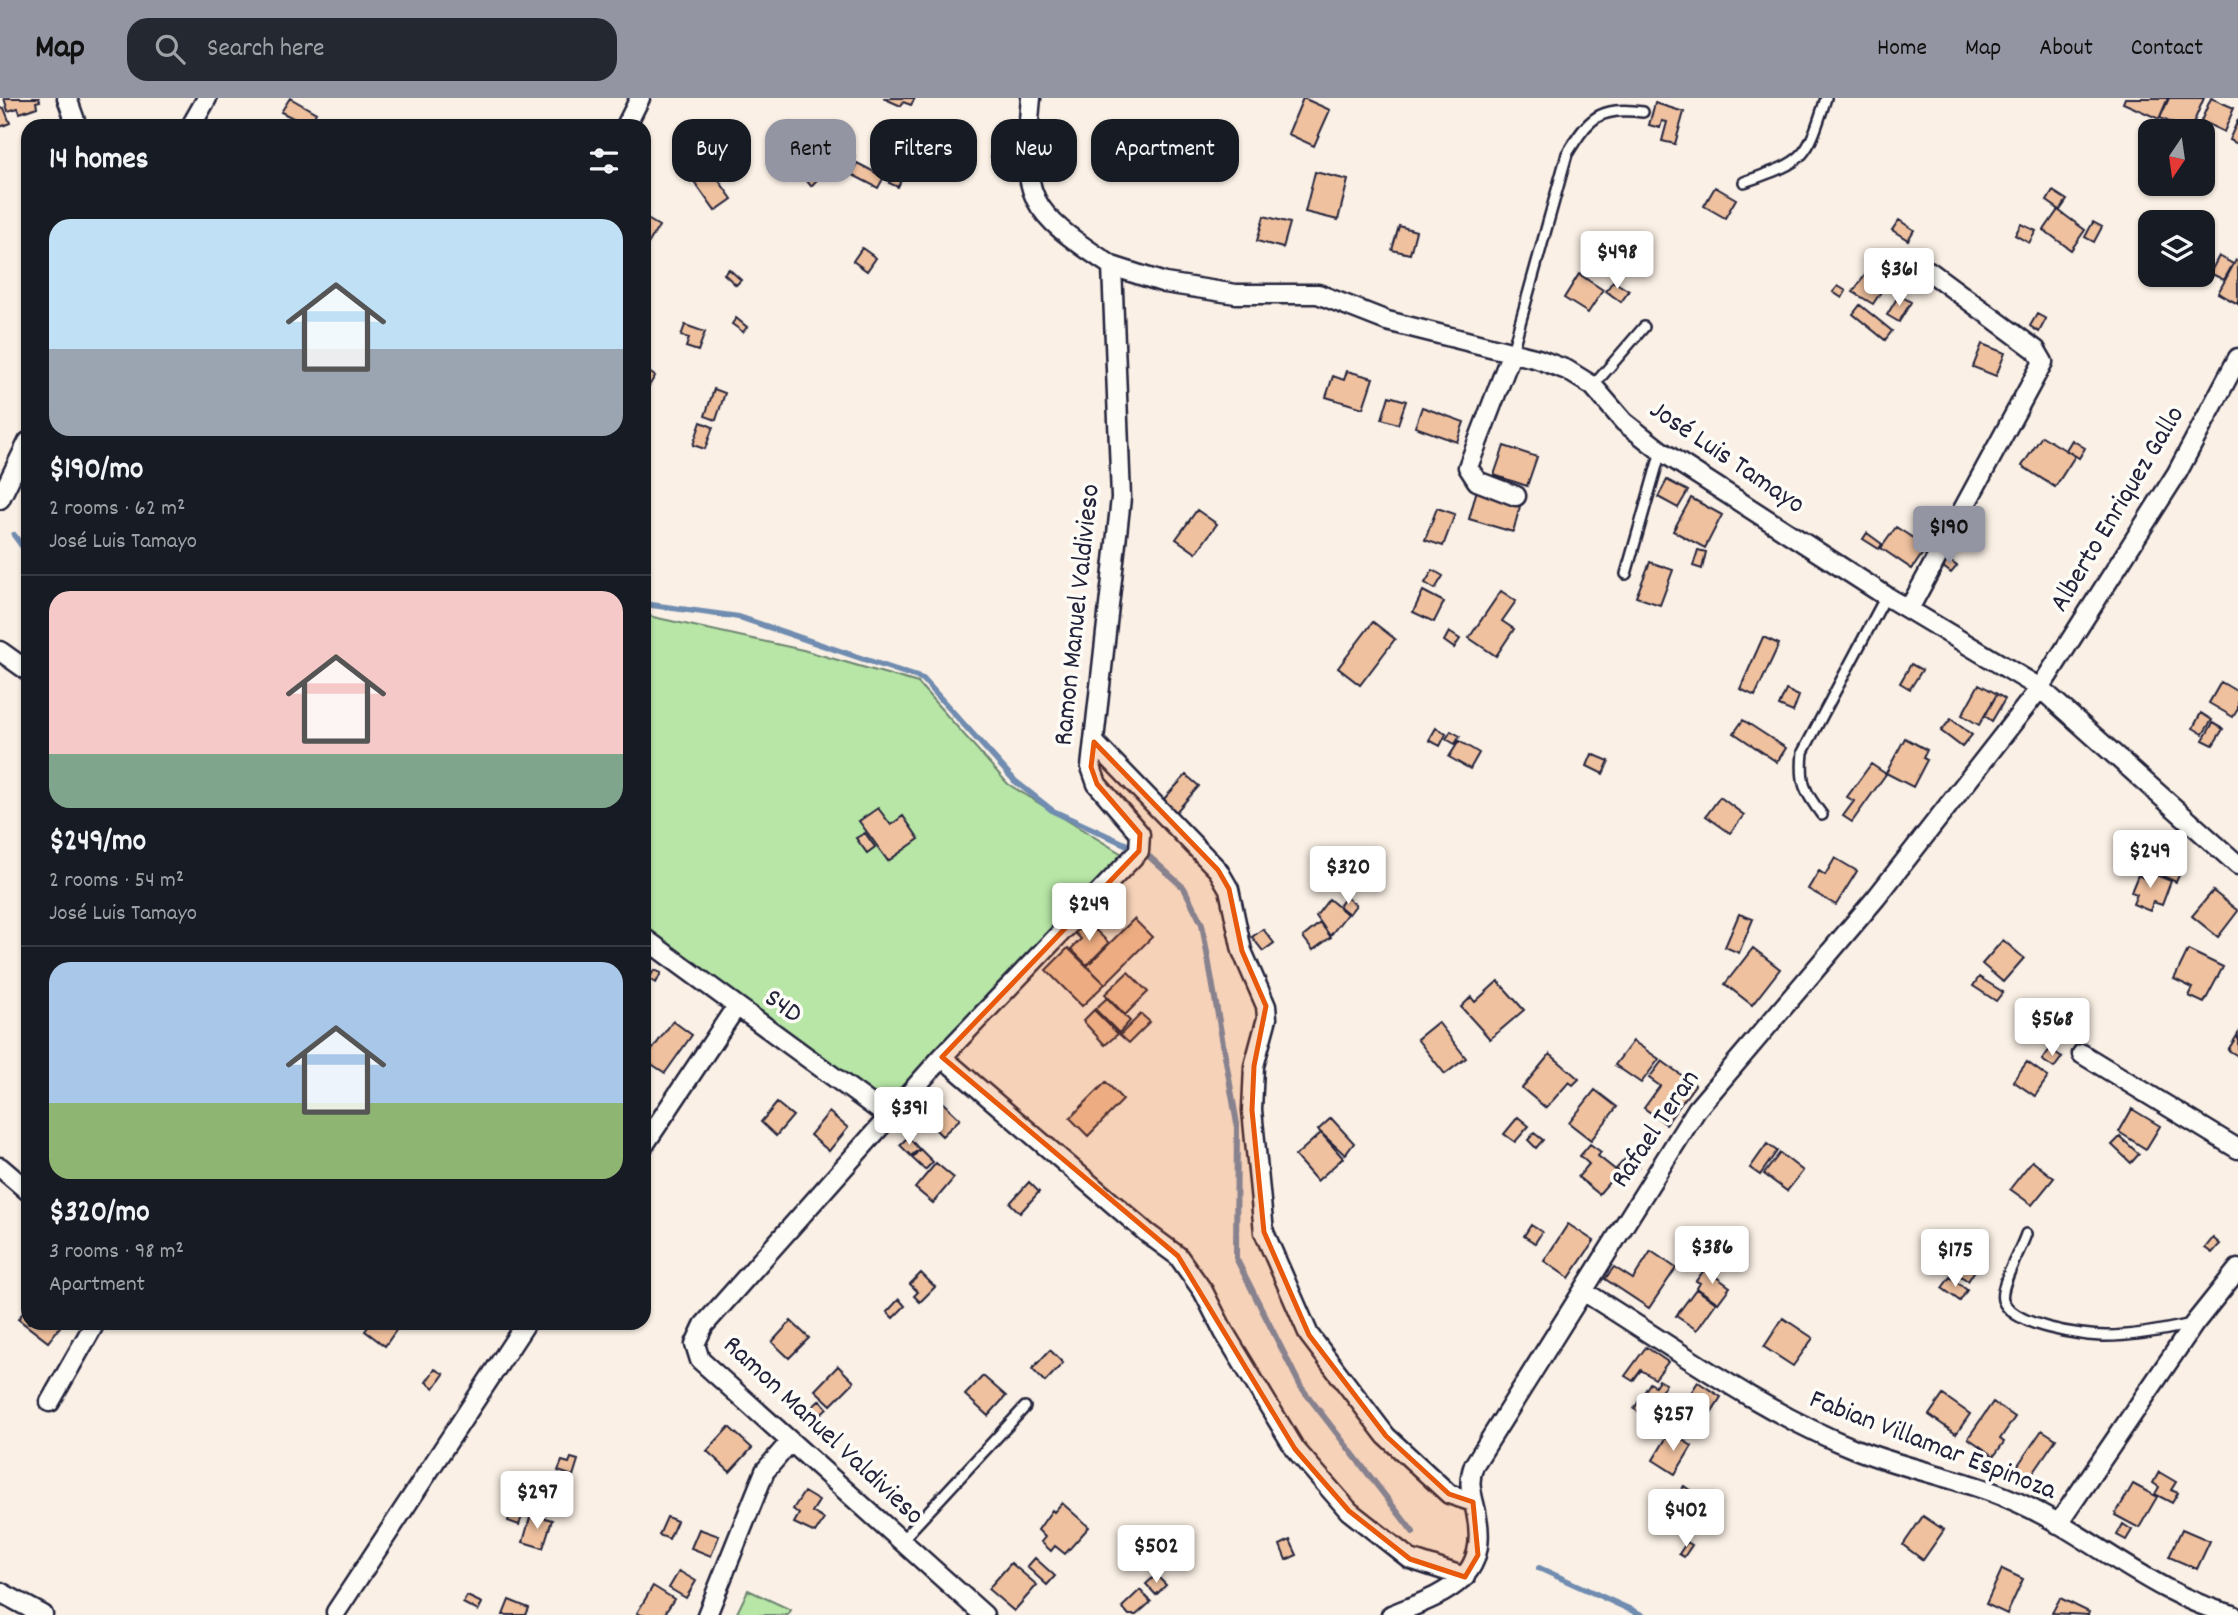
<!DOCTYPE html>
<meta charset="utf-8">
<style>
body{margin:0;font-family:Dekko,sans-serif;background:#242831;color:#f1f3f6;height:100vh;display:flex;flex-direction:column;font-size:26px;white-space:nowrap}
*{box-sizing:border-box;margin:0}
p{font-size:23px;color:#9ea1a6}
.icon{flex:none;width:38px;height:38px;fill:none;stroke:currentColor;stroke-width:2;stroke-linecap:round;stroke-linejoin:round}
.map{position:relative;flex:1;overflow:hidden}
.sheet{position:absolute;left:21px;top:21px;width:630px;height:1211px;display:flex;flex-direction:column;background:#171b24;border-radius:21px;box-shadow:0 2px 5px #0004}
.sheet>*{flex:none}
.guide{position:absolute;left:672px;top:21px;width:665px;height:63px;display:flex;gap:14px}
.needle{width:46px;rotate:193deg}
.tools{position:absolute;left:2138px;top:21px;display:grid;gap:14px}
.tools a{display:grid;place-items:center;width:77px;height:77px;border-radius:14px;background:#171b24;box-shadow:0 2px 5px #0004;font-size:35px}
.price{position:absolute;translate:-50% -60px;padding:0 16px;border-radius:7px;background:#fff;color:#222;font-size:23px;line-height:46px;filter:drop-shadow(0 2px 4px #0008)}
.price::after{content:'';position:absolute;left:50%;top:42px;width:21px;height:16px;margin-left:-10px;background:inherit;clip-path:polygon(0 0,100% 0,50% 100%)}
.price.current{background:#9495a2;color:#111}
ul{padding:0;list-style:none}
li{display:grid;align-content:center;gap:14px;height:371px;padding:0 28px}
li+li{border-top:2px solid #363941}
li span{display:grid;place-items:center;height:217px;border-radius:21px;color:#555}
li>.icon{margin-inline-start:auto}
span .icon{width:126px;height:126px;fill:#fffc;stroke-width:1}
li b{font-size:30px}
h2{display:flex;justify-content:space-between;align-items:center;height:84px;padding:0 28px;font-size:30px}
.pill{padding:0 24px;border-radius:21px;background:#171b24;box-shadow:0 2px 5px #0004;font-size:24px;line-height:63px}
.pill.current{background:#9495a2;color:#111}
header{display:flex;align-items:center;gap:42px;box-sizing:border-box;height:98px;padding:0 35px;background:#9495a2;color:#111}
header strong{font-size:33px}
nav{display:flex;gap:38px;margin-inline-start:auto;font-size:24px}
.search{width:490px;height:63px;background:#242831;display:flex;align-items:center;gap:18px;box-sizing:border-box;padding:0 24px;border-radius:21px;color:#9ea1a6;font-size:26px}
.map>svg:first-child{display:block}
</style>
<header>
<strong>Map</strong>
<div class="search"><svg class="icon" aria-label="search" viewBox="0 0 24 24"><circle cx="10" cy="10" r="6"/><path d="M15 15l6 6"/></svg>Search here</div>
<nav><a>Home</a><a>Map</a><a>About</a><a>Contact</a></nav>
</header>
<div class="map">
<svg width="2238" height="1517" viewBox="0 0 2238 1517">
<rect width="100%" height="100%" fill="#faf0e5"/>
<filter id="ink" filterUnits="userSpaceOnUse"><feTurbulence type="fractalNoise" baseFrequency=".0143" numOctaves="2"/><feDisplacementMap in="SourceGraphic" scale="14" xChannelSelector="R" yChannelSelector="G"/><feConvolveMatrix kernelMatrix="1 2 1 2 8 2 1 2 1" color-interpolation-filters="sRGB"/></filter>
<g filter="url(#ink)">
<!-- green -->
<path fill="#b7e6a6" stroke="#6c8470" stroke-width="2" d="M644,517L803,552L918,585L1008,686L1122,756L890,1007L644,835Z
M748,1492L791,1512L788,1517H736Z"/>
<g fill="none" stroke-linecap="round" stroke-linejoin="round">
<!-- stream -->
<path stroke="#6f8cb0" stroke-width="6" d="M14,437L28,456
M644,506L739,519L923,581L1015,683L1053,713L1136,751
M1143,753L1184,790L1202,826L1237,1026L1236,1160L1301,1289L1413,1434
M1539,1470L1642,1517"/>
</g>
<!-- building -->
<path fill="#efc19f" stroke="#22223b" stroke-width="2" d="M4,0H39L40,3L36,4L37,9L20,15L18,10L8,13Z
M290,0L316,15L309,28L281,14Z
M883,0H915L911,7L903,4L901,8Z
M1303,0L1330,12L1314,48L1288,36Z
M2125,0H2168L2159,21L2123,5Z
M2169,0H2204L2190,33L2160,20Z
M2211,0L2234,10L2224,34L2201,23Z
M1655,5L1684,14L1675,46L1662,43L1667,24L1662,23L1660,30L1649,27Z
M4,10L10,25L0,29V11Z
M2238,22V46L2229,42Z
M994,49L1006,52L1004,62L991,59Z
M843,51L855,58L853,63L849,61L845,69L836,65Z
M857,65L884,79L878,90L851,76Z
M809,69L819,80L811,88L801,76Z
M710,70L732,101L715,113L693,82Z
M1315,74L1348,82L1338,122L1305,114Z
M893,76L902,80L898,89L889,85Z
M1715,89L1736,101L1725,120L1704,108Z
M2053,93L2067,102L2060,112L2047,103Z
M2058,112L2085,132L2071,152L2044,132Z
M1264,118L1290,125L1283,150L1257,143Z
M644,119L659,128L645,151L644,150Z
M1899,122L1914,132L1908,142L1892,132Z
M2093,124L2102,129L2094,144L2085,139Z
M2021,126L2036,133L2029,145L2015,137Z
M1399,128L1416,133L1410,156L1392,152Z
M862,150L876,160L867,173L853,163Z
M2219,158L2233,166L2224,182L2210,175Z
M2236,162L2238,163V206L2218,195Z
M1879,165L1905,186L1897,196L1870,176Z
M729,171L741,182L736,187L724,176Z
M1579,176L1603,192L1588,215L1564,200Z
M1865,177L1884,189L1873,206L1853,194Z
M1613,183L1629,193L1621,204L1606,193Z
M1838,188L1846,193L1842,200L1833,194Z
M1899,197L1911,204L1899,224L1887,217Z
M1860,207L1892,233L1885,242L1853,216Z
M2037,216L2046,221L2039,234L2030,228Z
M736,220L747,229L743,234L732,226Z
M685,227L705,234L698,253L686,249L689,240L681,238Z
M1982,246L2005,255L1996,278L1973,269Z
M644,271L655,278L644,296Z
M1347,273L1373,280L1363,310L1326,299L1333,278L1344,282Z
M714,291L725,295L716,322L705,318Z
M1389,298L1406,303L1398,326L1382,321Z
M1422,309L1464,324L1457,344L1415,329Z
M701,324L713,329L705,351L693,347Z
M2042,338L2075,358L2055,389L2022,368Z
M2072,342L2085,350L2079,360L2066,352Z
M1504,348L1537,359L1527,388L1494,377Z
M1667,382L1688,393L1678,410L1658,399Z
M1478,388L1522,401L1513,434L1469,421Z
M1691,400L1722,417L1705,450L1673,433Z
M1437,410L1455,416L1443,448L1425,442Z
M1197,412L1217,426L1196,455L1176,441Z
M1896,429L1927,449L1912,471L1881,450Z
M1867,435L1882,446L1879,451L1863,441Z
M1698,452L1706,454L1702,471L1693,468Z
M1947,461L1957,468L1951,475L1942,468Z
M1650,464L1673,472L1660,507L1636,499Z
M1433,472L1443,478L1435,491L1425,485Z
M1423,493L1444,504L1434,524L1413,514Z
M1501,493L1516,503L1502,523L1514,531L1496,558L1469,540Z
M1373,524L1395,541L1360,587L1338,570Z
M1449,534L1460,541L1454,550L1444,543Z
M1763,539L1779,546L1755,598L1740,591Z
M1911,566L1922,572L1910,591L1900,585Z
M2221,584L2238,594V611L2233,619L2209,605Z
M1979,586L1997,596L1979,627L1962,617Z
M1786,592L1799,598L1793,614L1779,608Z
M1997,596L2005,601L1992,623L1985,618Z
M2201,615L2212,622L2203,636L2193,630Z
M1951,621L1972,637L1962,649L1941,633Z
M1743,622L1786,650L1777,664L1734,635Z
M2213,625L2223,631L2213,647L2203,642Z
M1436,630L1446,636L1440,648L1429,642Z
M1451,633L1460,638L1455,646L1446,641Z
M1905,640L1927,652L1923,660L1927,662L1913,689L1886,675Z
M1459,643L1479,655L1470,671L1449,659Z
M1592,656L1609,663L1603,676L1587,668Z
M1871,666L1886,676L1852,724L1843,718L1854,703L1847,699Z
M1186,677L1199,688L1176,714L1162,703Z
M1720,699L1744,717L1730,735L1706,718Z
M878,710L891,727L903,718L919,741L888,763L859,723Z
M865,735L875,749L867,755L856,740Z
M1835,760L1857,773L1836,807L1808,791L1819,773L1825,777Z
M2168,768L2181,773L2176,784L2163,778Z
M2146,773L2171,783L2162,807L2153,804L2150,813L2133,806L2137,796L2131,794L2138,777L2144,780Z
M2213,793L2238,813L2218,839L2192,818Z
M1346,799L1356,807L1349,816L1339,808Z
M1329,801L1347,816L1330,838L1316,818Z
M1739,816L1753,821L1739,855L1725,849Z
M1134,821L1152,839L1105,886L1087,868Z
M1086,823L1109,845L1087,867L1071,851L1081,841L1074,834Z
M1320,825L1331,839L1313,852L1303,839Z
M1263,831L1274,845L1263,853L1252,839Z
M2003,842L2024,860L2003,884L1982,866Z
M1068,850L1105,886L1082,908L1046,872Z
M1753,850L1780,871L1752,907L1725,886Z
M2188,852L2223,869L2204,905L2189,898L2193,890L2174,881Z
M654,872L661,875L656,885L649,881Z
M1128,874L1148,894L1125,917L1105,896Z
M1979,879L2003,894L1996,903L1973,888Z
M1498,883L1524,912L1490,941L1461,909L1471,899L1475,904Z
M1107,900L1130,923L1119,935L1095,911Z
M1094,912L1118,936L1105,947L1083,923Z
M1141,916L1150,924L1129,945L1120,937Z
M673,923L692,937L665,975L644,961V955L648,949L652,952Z
M1438,924L1466,960L1445,976L1417,941Z
M2238,936V958L2228,952Z
M1633,943L1659,961L1641,985L1615,967Z
M2050,951L2062,959L2054,970L2042,962Z
M1550,956L1579,981L1573,987L1569,984L1546,1010L1522,990Z
M1662,963L1695,987L1666,1026L1644,1010L1660,988L1649,980Z
M2027,964L2048,979L2035,998L2013,983Z
M1106,984L1123,1002L1088,1038L1070,1020Z
M1595,992L1617,1009L1591,1042L1569,1025Z
M939,1001L960,1021L942,1038L922,1018L927,1014L922,1009L928,1003L932,1008Z
M777,1005L793,1018L776,1038L761,1024Z
M2132,1011L2160,1028L2146,1051L2119,1034Z
M829,1014L848,1030L829,1053L810,1037Z
M1518,1019L1529,1028L1515,1044L1504,1036Z
M1331,1020L1354,1045L1345,1057L1318,1032Z
M1321,1035L1343,1060L1317,1083L1295,1058Z
M1534,1035L1543,1042L1536,1050L1528,1042Z
M908,1039L919,1051L911,1058L900,1047Z
M2120,1039L2139,1056L2131,1065L2112,1047Z
M1590,1046L1601,1054L1598,1058L1618,1074L1599,1096L1578,1079L1589,1066L1580,1058Z
M1767,1046L1777,1053L1760,1077L1750,1070Z
M920,1051L933,1064L925,1072L912,1060Z
M1780,1055L1803,1073L1787,1093L1764,1076Z
M1628,1058L1639,1068L1626,1081L1616,1071Z
M2032,1063L2054,1080L2032,1107L2010,1091Z
M936,1065L954,1080L933,1105L915,1090Z
M1029,1084L1039,1094L1020,1115L1010,1105Z
M1568,1126L1594,1143L1569,1180L1544,1163Z
M1531,1127L1542,1134L1535,1145L1524,1138Z
M2213,1140L2220,1146L2212,1155L2205,1150Z
M1964,1144L1985,1157L1968,1183L1947,1169Z
M1651,1153L1676,1170L1649,1210L1605,1181L1614,1169L1633,1181Z
M1705,1171L1730,1189L1718,1205L1697,1190L1700,1185L1696,1183Z
M921,1175L935,1189L920,1204L914,1198L918,1194L910,1186Z
M1950,1179L1967,1192L1960,1203L1942,1190Z
M1696,1191L1716,1205L1697,1232L1676,1218Z
M899,1201L905,1208L893,1220L887,1214Z
M26,1211L28,1225H63L48,1244L18,1221Z
M1783,1220L1813,1240L1793,1268L1764,1249Z
M791,1223L809,1240L789,1260L772,1244Z
M371,1225H395L399,1228L385,1248L365,1233Z
M1646,1249L1668,1264L1655,1281L1641,1272L1633,1283L1625,1278Z
M1050,1252L1063,1265L1045,1284L1032,1271Z
M838,1268L854,1284L831,1307L815,1292Z
M435,1271L444,1276L434,1290L426,1284Z
M983,1278L1006,1298L988,1318L965,1297Z
M1659,1282L1666,1286L1645,1318L1634,1311L1650,1285L1655,1288Z
M1698,1284L1721,1299L1702,1329L1679,1313Z
M1943,1297L1970,1316L1956,1336L1929,1317Z
M820,1302L827,1310L816,1320L809,1312Z
M1993,1304L2015,1319L2000,1341L2004,1344L1994,1358L1968,1340Z
M729,1329L752,1350L730,1374L707,1353Z
M2042,1332L2056,1341L2030,1379L2016,1370Z
M1670,1334L1692,1348L1675,1376L1653,1362Z
M571,1360L578,1362L573,1378L558,1373L562,1363L569,1365Z
M2159,1374L2176,1384L2171,1392L2178,1395L2172,1405L2155,1396L2159,1389L2153,1385Z
M2133,1386L2157,1399L2139,1430L2115,1417Z
M1684,1388L1703,1401L1682,1432L1663,1419Z
M804,1394L819,1403L812,1414L824,1421L815,1435L794,1425L799,1416L793,1411Z
M1062,1405L1089,1429L1065,1456L1055,1448L1051,1453L1041,1444L1045,1439L1038,1432L1052,1412L1054,1414Z
M513,1409L524,1413L519,1427L508,1423Z
M531,1416L552,1422L543,1450L523,1444Z
M1923,1418L1944,1432L1923,1462L1903,1447Z
M667,1419L677,1423L669,1441L659,1437Z
M2123,1426L2132,1432L2126,1442L2117,1437Z
M699,1431L719,1438L711,1458L691,1450Z
M2182,1431L2210,1443L2197,1471L2169,1459Z
M1290,1442L1297,1457L1286,1462L1280,1447Z
M1687,1444L1692,1447L1684,1459L1679,1456Z
M1035,1460L1055,1478L1047,1487L1027,1469Z
M1011,1465L1037,1487L1014,1513L988,1491Z
M2002,1471L2023,1481L2007,1516L1986,1506Z
M679,1473L696,1483L686,1500L669,1490Z
M1156,1477L1166,1487L1156,1497L1146,1486Z
M653,1488L674,1501L664,1517H641L637,1515Z
M1140,1492L1151,1504L1136,1517H1129L1122,1509Z
M467,1498L482,1505L478,1513L463,1505Z
M2060,1500L2089,1514L2088,1517L2052,1515Z
M509,1502L529,1510L526,1517H503Z"/>
<g fill="none" stroke-linecap="round" stroke-linejoin="round">
<defs>
<path id="service" d="M1744,84C1806,62 1806,63 1826,0
M1512,254L1567,56C1589,20 1599,8 1643,14
M1593,288L1644,229
M1626,476L1661,353
M1822,717C1804,693 1800,685 1803,654L1886,498
M2026,1136C2021,1152 1999,1188 2003,1202C2012,1228 2082,1238 2106,1238C2135,1238 2165,1232 2192,1226
M901,1443L1025,1309"/>
<path id="minor" d="M67,0L77,28
M191,28L207,0
M626,28L640,0
M1112,168L1165,185L1236,196H1318L1387,223L1538,261L1567,272L1593,288L1624,324L1661,353L1886,498L2040,590L2238,767
M1512,254L1468,369L1477,383L1516,398
M0,401L28,344
M1909,511L2043,264L2036,252L1929,173
M0,553L28,573
M1094,644L1218,772L1229,791L1242,853L1266,908L1267,920L1254,968L1252,1012L1264,1134L1309,1237L1386,1338L1449,1396L1473,1404
M644,840L890,1020
M2082,956L2238,1051
M942,959L1147,1135L1178,1158L1203,1193L1224,1234L1295,1351L1349,1413L1410,1461L1465,1479
M644,1047L736,909
M0,1069L28,1093
M1583,1193C1672,1248 1758,1312 1855,1351C1908,1372 1965,1381 2017,1404C2091,1437 2153,1497 2233,1517
M50,1304L95,1225
M2058,1426L2194,1226L2238,1171
M0,1494L43,1517
M336,1514L526,1225
M707,1517L765,1373L790,1344
M984,1517L700,1262L695,1246L704,1227L942,959L1139,753L1140,736L1097,686L1091,669L1121,400L1112,168C1027,112 1021,102 1031,0
M1391,1517C1443,1496 1491,1483 1476,1414C1472,1395 1467,1386 1474,1367L1697,1011L1876,800L2040,590L2177,375L2238,260"/>
</defs>
<!-- service casing -->
<use href="#service" stroke="#22223b" stroke-width="14"/>
<!-- minor casing -->
<use href="#minor" stroke="#22223b" stroke-width="23"/>
<!-- service -->
<use href="#service" stroke="#fdfcf7" stroke-width="9"/>
<!-- minor -->
<use href="#minor" stroke="#fdfcf7" stroke-width="18"/>
</g>
</g>
<!-- marked area -->
<path fill="#e8590c" fill-opacity="0.2" stroke="#e8590c" stroke-width="5" stroke-linejoin="round" d="M1094,644L1218,772L1229,791L1242,853L1266,908L1254,968L1252,1012L1264,1134L1309,1237L1386,1338L1449,1396L1473,1404L1478,1457L1465,1479L1410,1461L1349,1413L1295,1351L1178,1158L942,959L1139,753L1140,736L1097,686L1091,669Z"/>
<g text-anchor="middle" dominant-baseline="central" stroke-width="7" stroke-linejoin="round" paint-order="stroke">
<!-- street labels -->
<g font-size="28" fill="#22223b" stroke="#fdfcf7">
<text transform="translate(1726 361) rotate(34)">José Luis Tamayo</text>
<text transform="translate(2119 412) rotate(-59)">Alberto Enriquez Gallo</text>
<text transform="translate(1079 517) rotate(-84)">Ramon Manuel Valdivieso</text>
<text transform="translate(782 910) rotate(36)">S4D</text>
<text transform="translate(1657 1032) rotate(-56)">Rafael Teran</text>
<text transform="translate(822 1334) rotate(43)">Ramon Manuel Valdivieso</text>
<text transform="translate(1932 1349) rotate(21)">Fabian Villamar Espinoza</text>
</g>
</g>
</svg>
<div class="tools">
<a><svg class="needle" viewBox="-14 -14 28 28"><path d="M0-13l5 13h-10z" fill="#e53935"/><path d="M0 13l5-13h-10z" fill="#9ea1a6"/></svg></a>
<a><svg class="icon" aria-label="layers" viewBox="0 0 24 24"><path d="M12 4l9 5-9 5-9-5zM3 14l9 5 9-5"/></svg></a>
</div>
<b class="price" style="left:1617px;top:193px">$498</b>
<b class="price" style="left:1899px;top:210px">$361</b>
<b class="price current" style="left:1949px;top:468px">$190</b>
<b class="price" style="left:2150px;top:792px">$249</b>
<b class="price" style="left:1348px;top:808px">$320</b>
<b class="price" style="left:1089px;top:845px">$249</b>
<b class="price" style="left:2052px;top:960px">$568</b>
<b class="price" style="left:909px;top:1049px">$391</b>
<b class="price" style="left:1712px;top:1188px">$386</b>
<b class="price" style="left:1955px;top:1191px">$175</b>
<b class="price" style="left:1673px;top:1355px">$257</b>
<b class="price" style="left:537px;top:1433px">$297</b>
<b class="price" style="left:1686px;top:1451px">$402</b>
<b class="price" style="left:1156px;top:1487px">$502</b>
<div class="guide">
<a class="pill">Buy</a>
<a class="pill current">Rent</a>
<a class="pill">Filters</a>
<a class="pill">New</a>
<a class="pill">Apartment</a>
</div>
<section class="sheet">
<h2>14 homes<svg class="icon" aria-label="filters" viewBox="0 0 24 24"><path d="M4 7h16M4 17h16"/><circle cx="9" cy="7" r="2"/><circle cx="15" cy="17" r="2"/></svg></h2>
<ul>
<li><span style="background:linear-gradient(#bfe0f5 60%,#9aa5b1 0)"><svg class="icon" aria-label="home" viewBox="0 0 24 24"><path d="M3 11l9-7 9 7M6 9v11h12V9"/></svg></span><div><b>$190/mo</b><p>2 rooms · 62 m²</p><p>José Luis Tamayo</p></div></li>
<li><span style="background:linear-gradient(#f6c9c9 75%,#7fa58c 0)"><svg class="icon" aria-label="home" viewBox="0 0 24 24"><path d="M3 11l9-7 9 7M6 9v11h12V9"/></svg></span><div><b>$249/mo</b><p>2 rooms · 54 m²</p><p>José Luis Tamayo</p></div></li>
<li><span style="background:linear-gradient(#a9c7e8 65%,#8fb573 0)"><svg class="icon" aria-label="home" viewBox="0 0 24 24"><path d="M3 11l9-7 9 7M6 9v11h12V9"/></svg></span><div><b>$320/mo</b><p>3 rooms · 98 m²</p><p>Apartment</p></div></li>
</ul>
</section>
</div>
